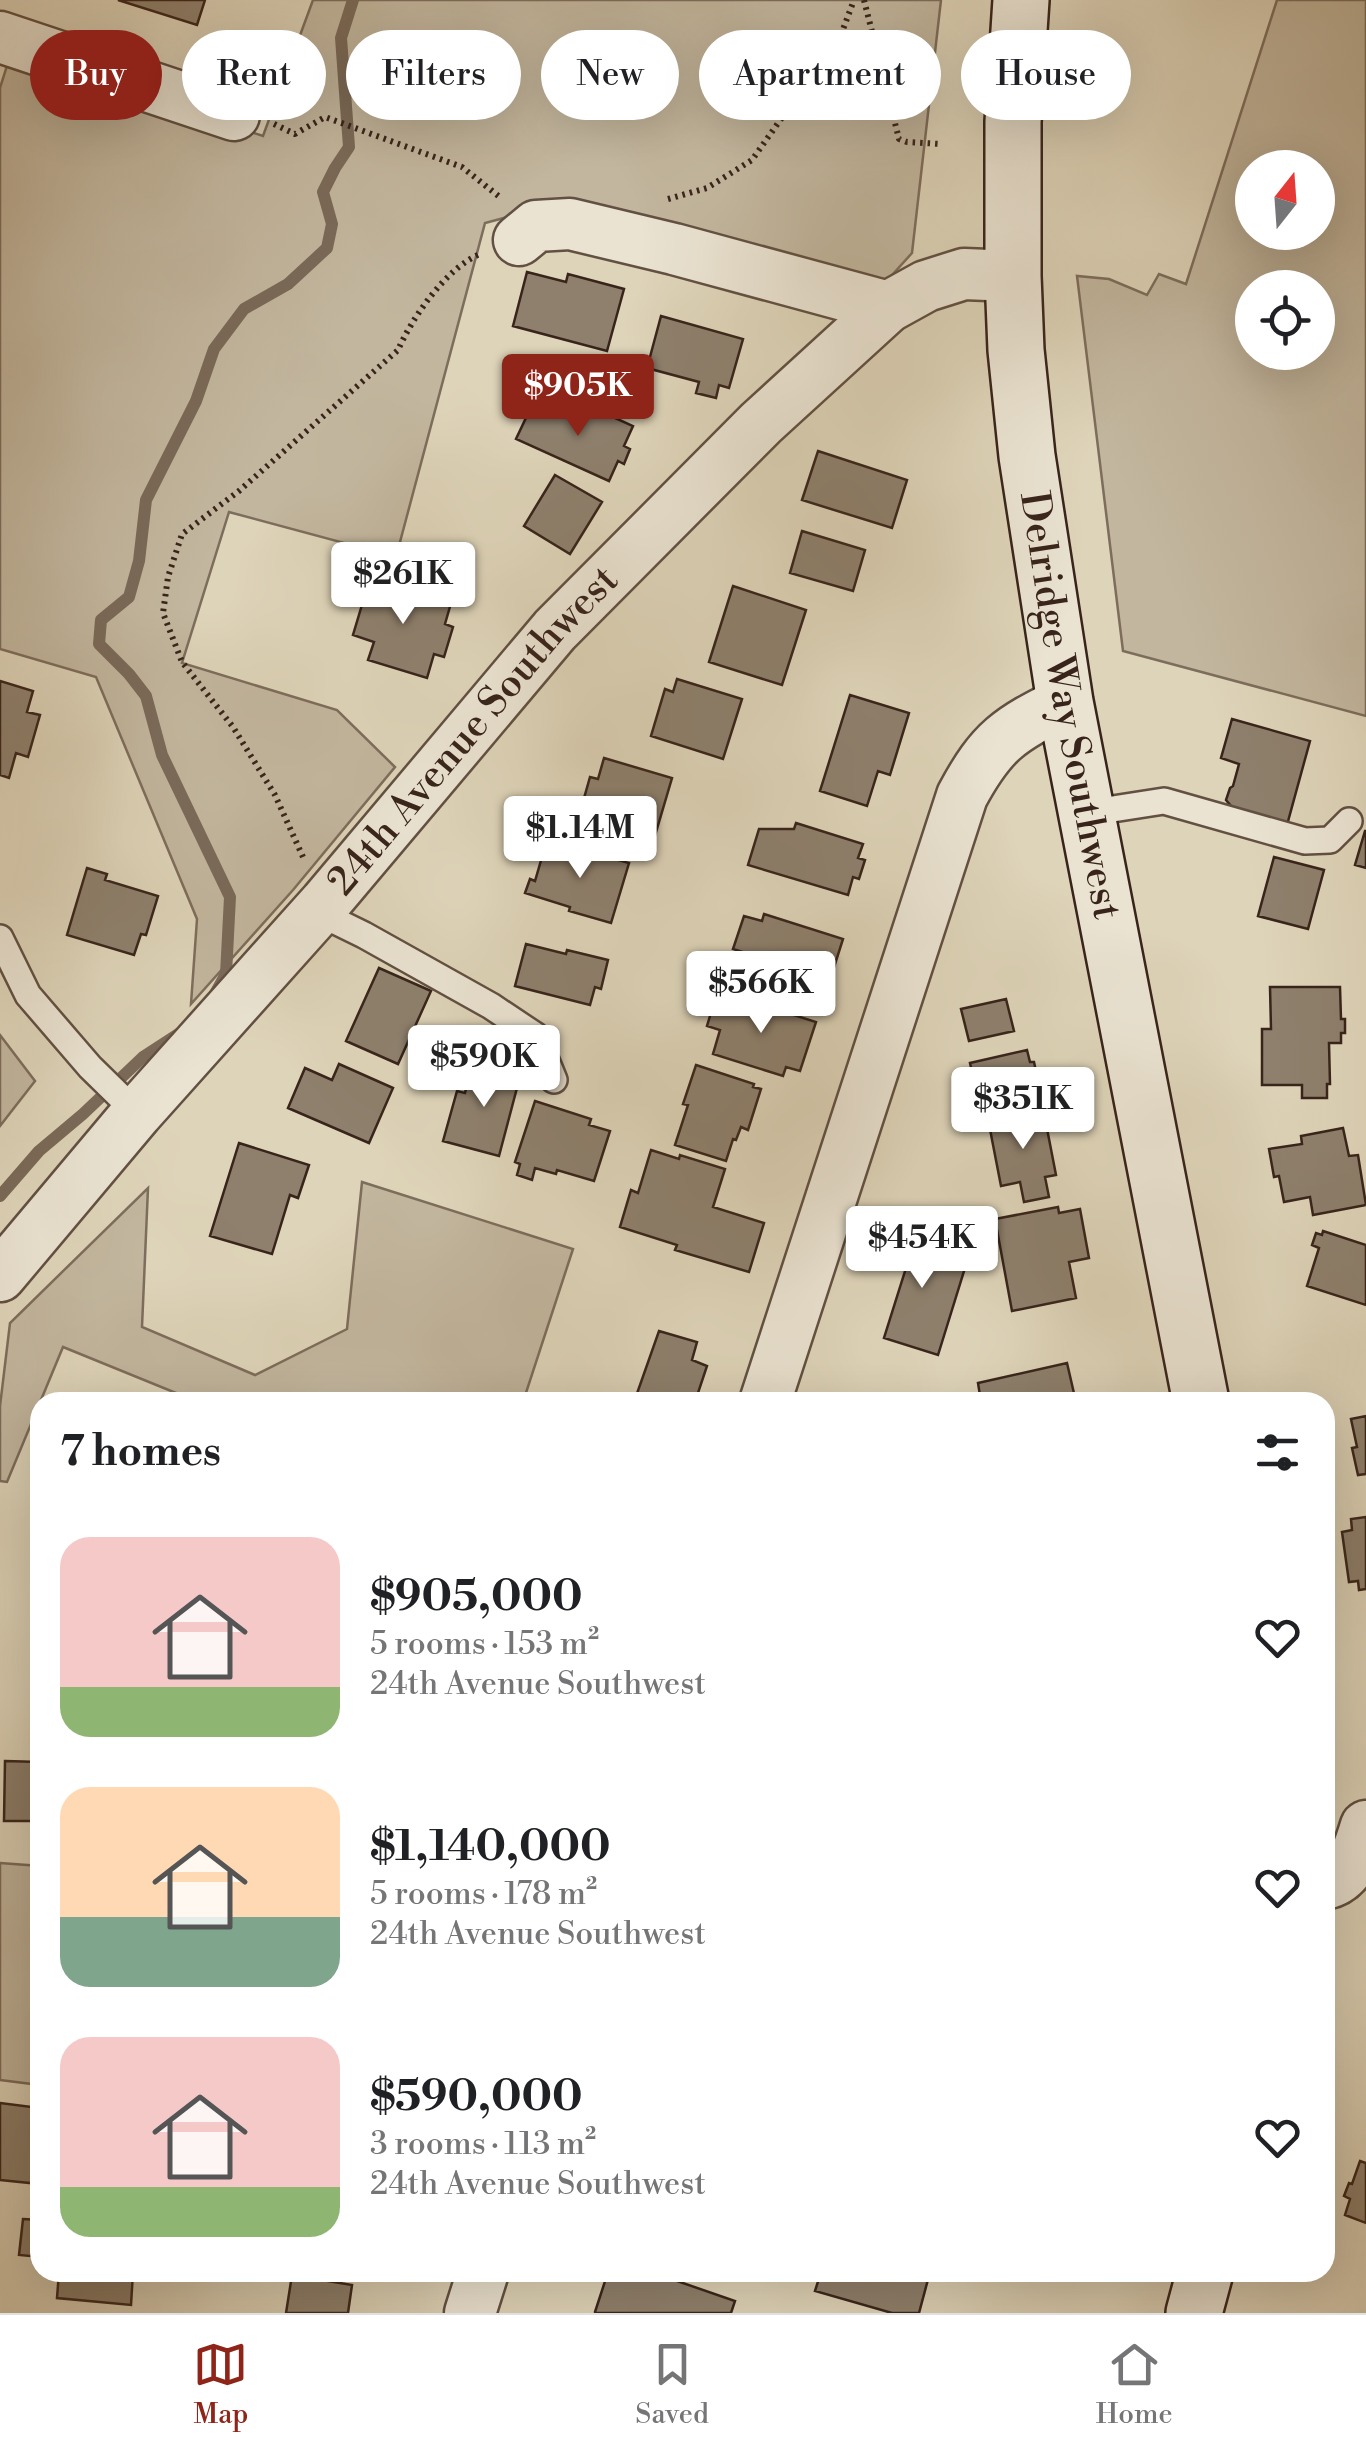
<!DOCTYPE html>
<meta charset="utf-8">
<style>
body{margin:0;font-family:"Libre Bodoni",serif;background:#f6f6f6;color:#202124;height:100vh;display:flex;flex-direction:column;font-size:38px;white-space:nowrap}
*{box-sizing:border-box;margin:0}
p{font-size:32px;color:#757577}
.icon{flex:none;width:55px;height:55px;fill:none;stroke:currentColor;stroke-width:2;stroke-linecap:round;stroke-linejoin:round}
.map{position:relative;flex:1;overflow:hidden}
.drawer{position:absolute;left:30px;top:1392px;width:1305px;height:890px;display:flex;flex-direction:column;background:#fff;border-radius:30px;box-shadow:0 10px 40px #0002}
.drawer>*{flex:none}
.top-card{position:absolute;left:30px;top:30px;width:1308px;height:90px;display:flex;gap:20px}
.needle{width:65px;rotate:17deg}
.tools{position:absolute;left:1235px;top:150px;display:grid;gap:20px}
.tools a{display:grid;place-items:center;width:100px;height:100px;border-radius:50%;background:#fff;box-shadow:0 10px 40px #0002;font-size:50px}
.price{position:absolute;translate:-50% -85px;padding:0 22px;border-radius:10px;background:#fff;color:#222;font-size:32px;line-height:65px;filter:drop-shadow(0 2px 5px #0008)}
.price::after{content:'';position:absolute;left:50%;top:60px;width:30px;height:22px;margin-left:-15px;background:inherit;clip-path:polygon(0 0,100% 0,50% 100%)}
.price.current{background:#8f2418;color:#fff}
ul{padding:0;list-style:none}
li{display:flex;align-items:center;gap:30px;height:250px;padding:0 30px}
li span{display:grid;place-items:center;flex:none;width:280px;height:200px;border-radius:30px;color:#555}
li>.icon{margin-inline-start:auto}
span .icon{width:120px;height:120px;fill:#fffc;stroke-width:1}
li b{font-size:42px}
h2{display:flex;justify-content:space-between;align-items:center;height:120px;padding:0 30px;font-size:42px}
.tag{padding:0 35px;border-radius:45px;background:#fff;box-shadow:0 10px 40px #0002;font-size:35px;line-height:90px}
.tag.current{background:#8f2418;color:#fff}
.menu{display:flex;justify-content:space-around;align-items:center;height:140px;border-top:2px solid #e0e0e0;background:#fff;font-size:28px;color:#757577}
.menu a{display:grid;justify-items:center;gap:5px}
.menu .current{color:#8f2418}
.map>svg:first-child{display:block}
</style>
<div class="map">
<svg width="1366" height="2313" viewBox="0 0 1366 2313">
<rect width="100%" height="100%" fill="#ded4b9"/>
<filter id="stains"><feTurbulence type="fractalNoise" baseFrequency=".002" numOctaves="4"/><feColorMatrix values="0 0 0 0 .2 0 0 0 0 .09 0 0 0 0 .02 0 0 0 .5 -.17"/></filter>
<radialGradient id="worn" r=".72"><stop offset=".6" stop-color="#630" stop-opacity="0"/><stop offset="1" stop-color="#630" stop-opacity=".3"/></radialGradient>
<!-- green -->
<path fill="#c2b69e" stroke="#7d6d5c" stroke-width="2.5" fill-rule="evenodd" d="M313,0H941L912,253L883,285L568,201L485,223L396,557L229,512L182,663L337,710L395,767L293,890L191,1004L197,919L96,677L0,649V88L11,53L263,136Z
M1277,0H1366V716L1123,651L1077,276L1109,279L1147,295L1159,274L1186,284ZM1252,168H1318V232H1252ZM1252,288H1318V352H1252Z
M0,1035L35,1081L0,1126Z
M362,1182L573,1249L523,1402H198L63,1347L7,1482L0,1481V1406L10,1323L148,1188L142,1327L255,1375L347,1329Z
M0,1863L40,1866V2085L0,2080Z"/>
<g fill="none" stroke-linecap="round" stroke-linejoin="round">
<!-- stream -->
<path stroke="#7a6a59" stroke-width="12" d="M215,994L226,974L230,897L162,755L146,696L129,674L99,644L101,620L129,597L139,561L146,500L196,401L214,349L244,309L288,284L327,248L332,224L323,192L335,168L349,147L341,38L353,0
M0,1196L39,1151L83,1114L143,1057L183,1031"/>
</g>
<!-- building -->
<path fill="#8e806d" stroke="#38241b" stroke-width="2.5" d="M118,0H205L197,25Z
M527,272L566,282L568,274L624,289L607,351L513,326Z
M661,316L743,339L729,388L719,385L716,398L696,393L699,382L647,368Z
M534,401L583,423L591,407L633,426L624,446L630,449L624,464L618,461L609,481L516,439Z
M818,451L907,480L892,528L802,500Z
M555,475L602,502L570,554L524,526Z
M802,531L865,550L853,591L790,573Z
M370,578L451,603L445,624L453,627L444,657L434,654L427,678L368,660L374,642L353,635Z
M733,586L806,610L782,685L709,662Z
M677,679L742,699L723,759L651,736L665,689L673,692Z
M0,681L33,691L27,712L40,715L28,757L16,753L9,778L0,775Z
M850,695L909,713L890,775L878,771L867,806L820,791Z
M1232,719L1310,741L1287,825L1230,809L1231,806L1226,800L1230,788L1233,786L1239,764L1221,758Z
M604,758L672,778L654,839L579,816L590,777L598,779Z
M796,823L863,844L858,858L865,860L859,879L853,877L848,895L748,865L759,829H794Z
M1365,831H1366V868L1355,865Z
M554,841L629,863L611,923L569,911L570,907L525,893L530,879L535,881L542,857L549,859Z
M1274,857L1324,870L1308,929L1258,916Z
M87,868L107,874L105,880L158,896L146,935L141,934L134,955L67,935Z
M764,914L843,939L830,980L733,949L744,916L762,921Z
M526,944L566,954L567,950L608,960L601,989L595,987L590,1005L515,986Z
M379,968L431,991L398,1064L346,1041Z
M1270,987H1340L1341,1019H1345V1033H1341V1043H1329L1330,1084H1327V1098H1302V1085H1262V1029H1271Z
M730,995L816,1022L800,1071L786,1067L783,1076L713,1054L720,1030L707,1026L713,1006L725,1009Z
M1006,999L1014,1031L969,1041L961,1009Z
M1027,1050L1030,1062H1034L1037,1076L1032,1077L1036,1094L993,1103L990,1090L983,1091L980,1079L974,1081L970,1063Z
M486,1060L522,1069L499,1156L443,1141L457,1091L465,1093L468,1080L479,1083Z
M339,1064L393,1088L369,1143L288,1108L305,1068L332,1080Z
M696,1065L754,1084L753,1087L761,1089L748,1130L741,1127L736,1140L733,1139L726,1161L675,1145L688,1105L683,1104Z
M535,1101L591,1119L589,1125L610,1131L594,1181L557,1170L556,1174L535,1168L532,1180L517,1175L520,1164L515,1162Z
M1043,1108L1056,1175L1045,1177L1049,1197L1024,1202L1020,1182L1001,1186L988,1119Z
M1343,1128L1349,1156L1358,1155L1366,1205L1313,1215L1310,1197L1284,1202L1279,1176L1274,1177L1269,1149L1302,1144L1301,1136Z
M239,1143L309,1165L298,1198L290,1195L272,1254L210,1236Z
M651,1150L679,1159L680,1155L725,1169L713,1207L764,1223L749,1272L675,1250L677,1245L620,1227L631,1190L638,1193Z
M1058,1207L1059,1213L1080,1209L1089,1258L1069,1262L1076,1298L1012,1311L995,1219Z
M1323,1231L1366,1245V1305L1307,1286L1319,1248L1312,1245L1316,1233L1322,1235Z
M891,1235L916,1242L917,1239L969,1255L938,1355L884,1338L906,1268L875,1259L882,1237Z
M659,1331L697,1342L692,1360L707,1366L695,1402H634Z
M1067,1363L1076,1402H1004L1003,1400L981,1402L978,1383Z
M1366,1416V1474L1358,1475L1352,1448L1357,1447L1351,1419Z
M1366,1517V1589L1359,1590L1358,1581L1349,1582L1342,1532L1352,1530L1351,1519Z
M5,1761L40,1762V1821H4Z
M0,2103L40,2108V2184L0,2180Z
M1360,2161L1366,2163V2223L1345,2215L1350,2199L1344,2196L1349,2183L1352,2184Z
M23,2219L40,2220V2257L19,2255Z
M59,2272H133L131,2305L57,2298Z
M608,2272H651L735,2301L731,2313H596L595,2312Z
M821,2272H930L919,2313H892L815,2291Z
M292,2275L352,2285L348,2313H286Z"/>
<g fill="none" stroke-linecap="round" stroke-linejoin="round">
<defs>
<path id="lane" d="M1087,813L1164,801L1305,841L1330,840L1349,821
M317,912L364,935L491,1006L536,1036L554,1080
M0,938L28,995L90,1067L137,1113"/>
<g id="street">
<path d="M0,37L234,115"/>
<path d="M519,240L536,226L570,224L674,249L888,307"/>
<path id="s1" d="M0,1276L137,1113L325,903L555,630L761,423L888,307L926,286L964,274L1013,276"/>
<path d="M765,1402L962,796C992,740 1009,730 1065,702"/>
<path d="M1325,1884C1352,1878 1358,1850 1366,1826"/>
<path d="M470,2313L483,2272"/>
</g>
<g id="secondary">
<path id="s2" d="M1021,0L1013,122V276L1016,350L1027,456L1065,702L1201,1402"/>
<path d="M1194,2313L1205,2272"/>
</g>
</defs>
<!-- lane casing -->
<use href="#lane" stroke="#625042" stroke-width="30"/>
<!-- street casing -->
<use href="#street" stroke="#625042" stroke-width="55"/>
<!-- secondary casing -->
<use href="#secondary" stroke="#38241b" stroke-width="60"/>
<!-- path -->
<path stroke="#38241b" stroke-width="6" stroke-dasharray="2.5 5" stroke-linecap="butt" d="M864,0L899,139L907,142L941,144
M274,124L295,134L325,117L462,167L501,198
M668,199L707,188L752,160L800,92L836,48L854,0
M303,857L275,795L233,727L182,662L163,613L168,577L182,534L239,491L398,350C412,318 446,268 480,254"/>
<!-- lane -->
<use href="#lane" stroke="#eae3d2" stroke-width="25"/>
<!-- street -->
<use href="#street" stroke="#eae3d2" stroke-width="50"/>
<!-- secondary -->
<use href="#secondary" stroke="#eae3d2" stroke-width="55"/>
</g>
<g text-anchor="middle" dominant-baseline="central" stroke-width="8" stroke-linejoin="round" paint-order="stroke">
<!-- street labels -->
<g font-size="40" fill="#38241b" stroke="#eae3d2">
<text stroke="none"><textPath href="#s2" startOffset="710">Delridge Way Southwest</textPath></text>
<text stroke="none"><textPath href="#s1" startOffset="722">24th Avenue Southwest</textPath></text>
</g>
</g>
<rect width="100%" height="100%" filter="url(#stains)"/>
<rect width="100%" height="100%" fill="url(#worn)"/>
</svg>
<div class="tools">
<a><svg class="needle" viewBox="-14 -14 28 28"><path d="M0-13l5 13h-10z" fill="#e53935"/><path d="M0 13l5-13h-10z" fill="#757577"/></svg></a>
<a><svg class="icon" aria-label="locate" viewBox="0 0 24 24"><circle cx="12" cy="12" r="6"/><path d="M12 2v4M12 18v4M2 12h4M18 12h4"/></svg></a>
</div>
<b class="price current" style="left:578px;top:439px">$905K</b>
<b class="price" style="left:403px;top:627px">$261K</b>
<b class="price" style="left:580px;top:881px">$1.14M</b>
<b class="price" style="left:761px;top:1036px">$566K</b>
<b class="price" style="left:484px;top:1110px">$590K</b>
<b class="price" style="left:1023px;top:1152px">$351K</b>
<b class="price" style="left:922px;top:1291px">$454K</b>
<div class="top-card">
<a class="tag current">Buy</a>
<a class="tag">Rent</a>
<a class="tag">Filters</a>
<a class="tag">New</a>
<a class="tag">Apartment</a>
<a class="tag">House</a>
</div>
<section class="drawer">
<h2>7 homes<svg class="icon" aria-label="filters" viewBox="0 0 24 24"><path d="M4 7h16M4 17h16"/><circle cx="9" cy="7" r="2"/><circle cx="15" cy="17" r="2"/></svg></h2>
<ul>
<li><span style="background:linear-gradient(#f6c9c9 75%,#8fb573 0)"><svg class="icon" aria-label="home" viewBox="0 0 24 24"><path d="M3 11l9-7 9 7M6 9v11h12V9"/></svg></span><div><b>$905,000</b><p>5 rooms · 153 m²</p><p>24th Avenue Southwest</p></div><svg class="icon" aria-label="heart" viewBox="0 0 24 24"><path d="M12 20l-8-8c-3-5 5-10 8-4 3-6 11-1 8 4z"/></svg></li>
<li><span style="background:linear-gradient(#ffd9b3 65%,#7fa58c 0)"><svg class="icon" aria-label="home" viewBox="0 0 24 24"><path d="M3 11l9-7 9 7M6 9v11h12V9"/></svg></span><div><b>$1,140,000</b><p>5 rooms · 178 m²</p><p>24th Avenue Southwest</p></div><svg class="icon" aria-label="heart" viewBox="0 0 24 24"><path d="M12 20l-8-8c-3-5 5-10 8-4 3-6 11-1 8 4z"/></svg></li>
<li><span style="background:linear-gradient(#f6c9c9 75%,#8fb573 0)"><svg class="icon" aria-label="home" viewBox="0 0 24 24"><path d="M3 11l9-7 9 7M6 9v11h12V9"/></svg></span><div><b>$590,000</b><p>3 rooms · 113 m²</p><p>24th Avenue Southwest</p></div><svg class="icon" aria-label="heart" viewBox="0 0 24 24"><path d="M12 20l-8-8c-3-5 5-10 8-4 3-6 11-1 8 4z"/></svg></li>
</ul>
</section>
</div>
<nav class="menu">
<a class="current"><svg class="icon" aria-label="map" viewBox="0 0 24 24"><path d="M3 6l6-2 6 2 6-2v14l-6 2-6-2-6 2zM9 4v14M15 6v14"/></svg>Map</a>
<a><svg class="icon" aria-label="saved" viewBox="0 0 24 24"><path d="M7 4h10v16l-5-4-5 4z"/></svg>Saved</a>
<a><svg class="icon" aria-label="home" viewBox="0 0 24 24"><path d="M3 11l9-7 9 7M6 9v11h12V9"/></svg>Home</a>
</nav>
